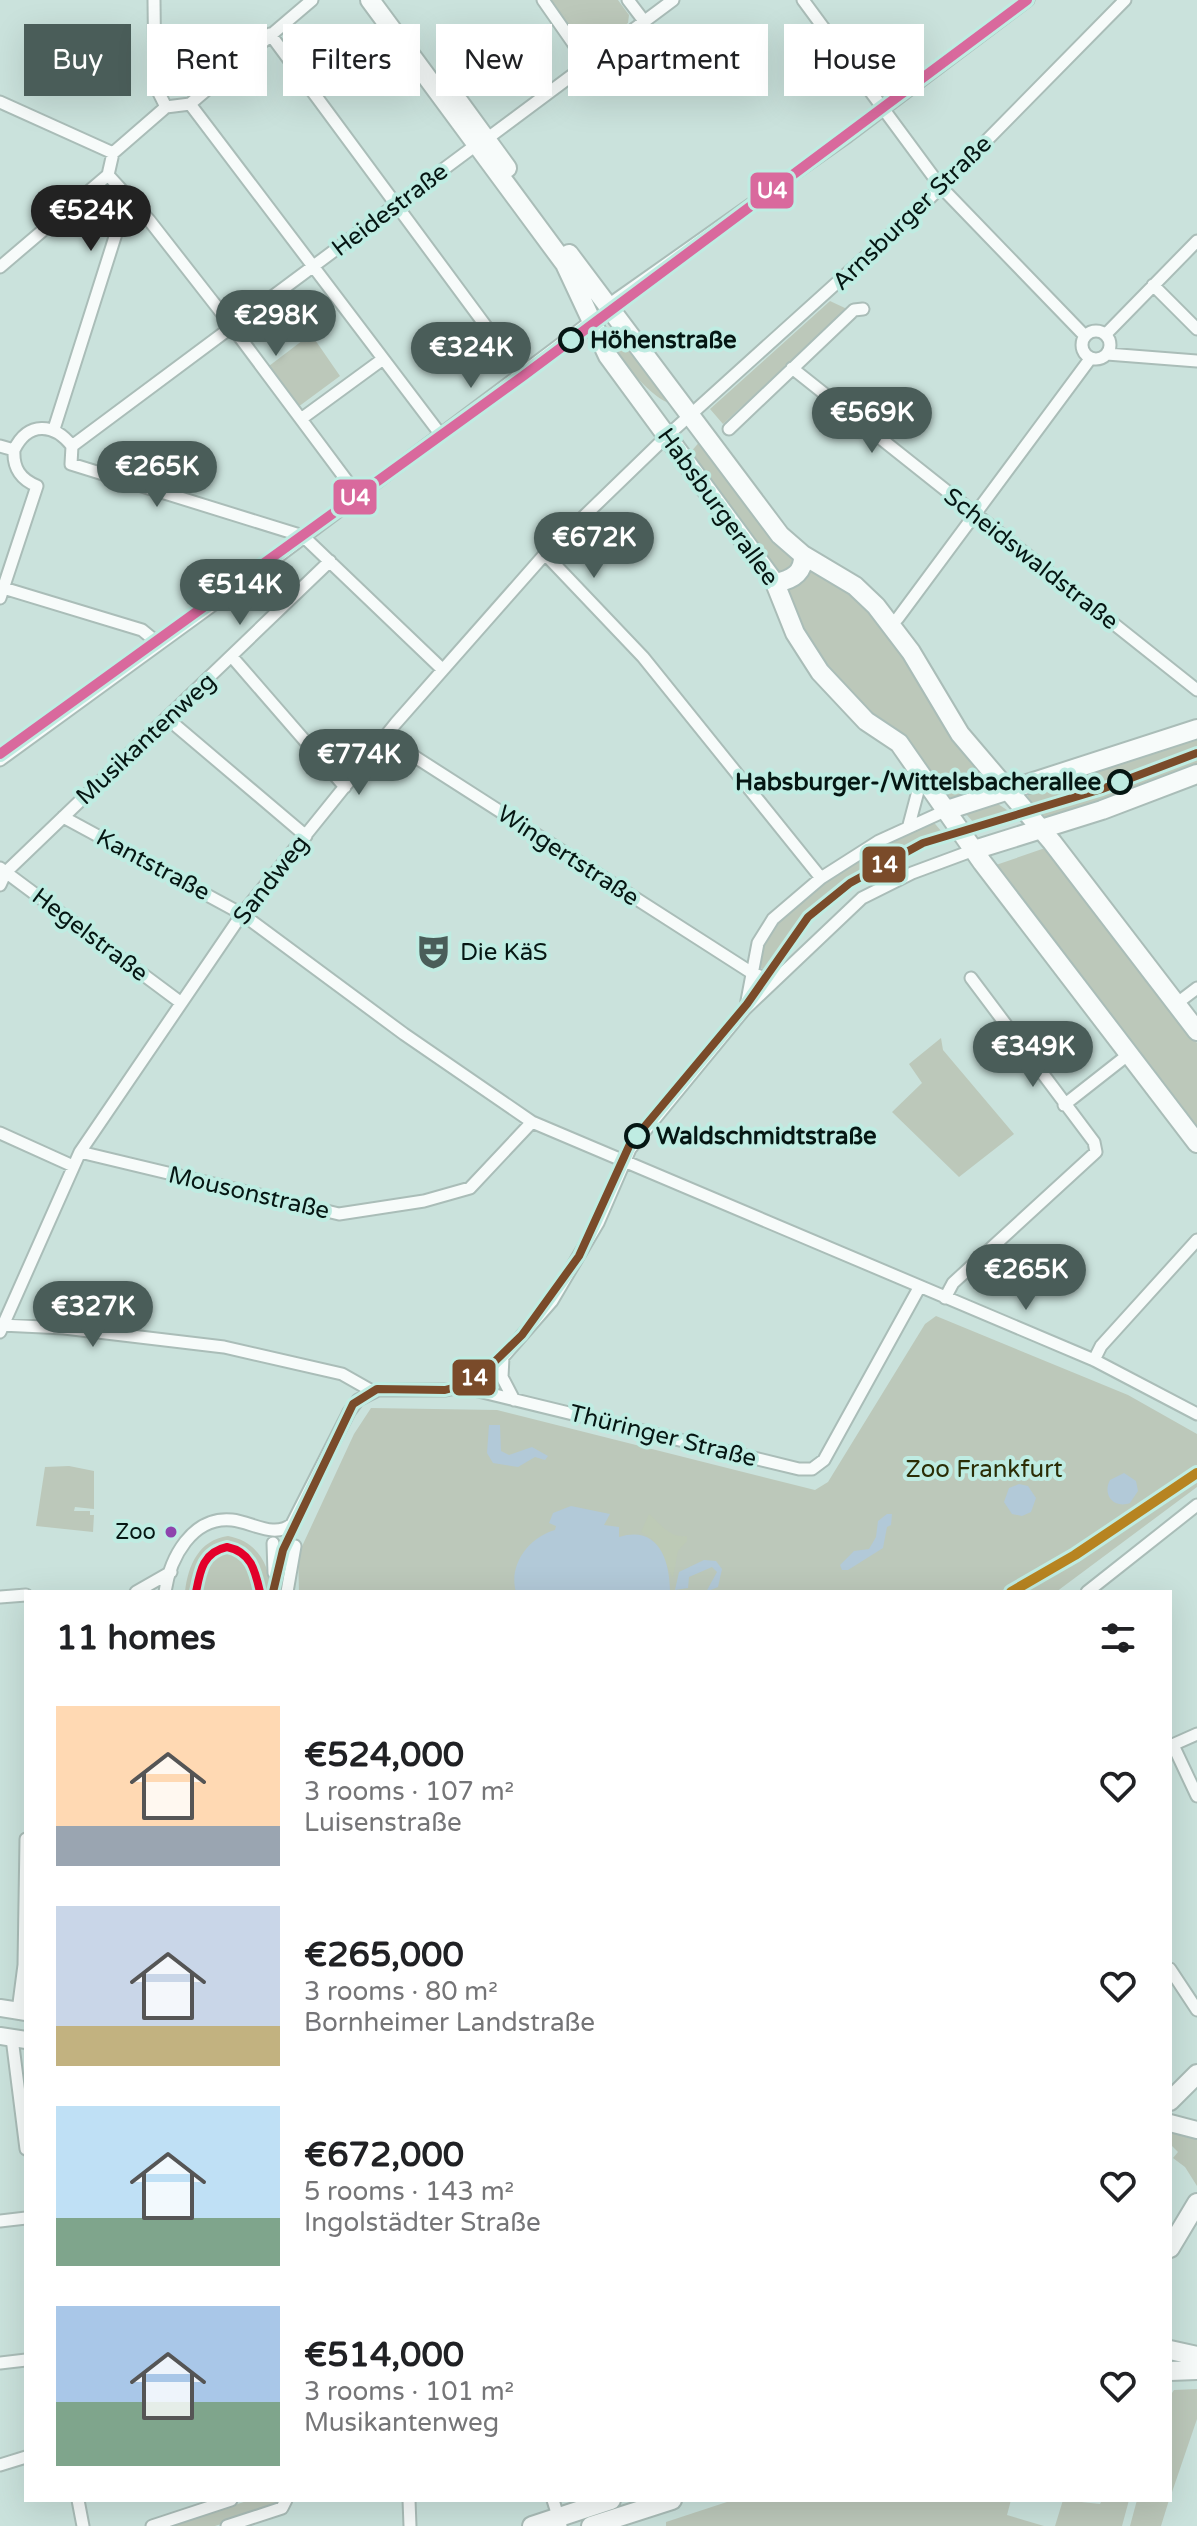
<!DOCTYPE html>
<meta charset="utf-8">
<style>
body{margin:0;font-family:"Varela Round",sans-serif;background:#f6f6f6;color:#202124;height:100vh;display:flex;flex-direction:column;font-size:30px;white-space:nowrap}
*{box-sizing:border-box;margin:0}
p{font-size:26px;color:#757577}
.icon{flex:none;width:44px;height:44px;fill:none;stroke:currentColor;stroke-width:2;stroke-linecap:round;stroke-linejoin:round}
.map{position:relative;flex:1;overflow:hidden}
.drawer{position:absolute;left:24px;top:1590px;width:1148px;height:912px;display:flex;flex-direction:column;background:#fff;border-radius:0px;box-shadow:0 8px 32px #0002}
.drawer>*{flex:none}
.top-card{position:absolute;left:24px;top:24px;width:1150px;height:72px;display:flex;gap:16px}
.price{position:absolute;translate:-50% -68px;padding:0 18px;border-radius:28px;background:#4a5d59;color:#fff;font-size:26px;line-height:52px;filter:drop-shadow(0 2px 4px #0008)}
.price::after{content:'';position:absolute;left:50%;top:48px;width:24px;height:18px;margin-left:-12px;background:inherit;clip-path:polygon(0 0,100% 0,50% 100%)}
.price.selected{background:#222;color:#fff}
ul{padding:0;list-style:none}
li{display:flex;align-items:center;gap:24px;height:200px;padding:0 32px}
li span{display:grid;place-items:center;flex:none;width:224px;height:160px;border-radius:0px;color:#555}
li>.icon{margin-inline-start:auto}
span .icon{width:96px;height:96px;fill:#fffc;stroke-width:1}
li b{font-size:34px}
h2{display:flex;justify-content:space-between;align-items:center;height:96px;padding:0 32px;font-size:34px}
.chip{padding:0 28px;border-radius:0px;background:#fff;box-shadow:0 8px 32px #0002;font-size:28px;line-height:72px}
.chip.selected{background:#4a5d59;color:#fff}
.map>svg:first-child{display:block}
</style>
<div class="map">
<svg width="1197" height="2526" viewBox="0 0 1197 2526">
<rect width="100%" height="100%" fill="#cae2dc"/>
<!-- green -->
<path fill="#bcc8ba" d="M550,0H618L629,15L628,23L592,48L584,47Z
M830,301L847,309L723,424L710,409Z
M311,334L340,376L298,407L269,366Z
M616,338C627,347 665,391 670,403C655,401 620,360 610,346Z
M702,439L797,562L781,577L689,454Z
M808,564L866,604L994,787L954,802L903,737L873,717L811,652L785,588Z
M1197,735V768L1048,820L1027,797L1029,794L1136,759Z
M995,802L1010,812L975,824L965,813Z
M930,818L942,832C868,863 808,899 764,970L760,967C760,903 879,844 930,818Z
M1048,847L1197,1043V1131L1019,902L996,865Z
M941,1038L943,1050L1014,1134L959,1177L892,1112L922,1083L909,1064Z
M936,1316L1128,1395L1197,1434V1487L1056,1592H299L298,1555L354,1434L371,1408L497,1410L815,1490L828,1482L925,1324Z
M69,1466L94,1471V1509L75,1507L74,1511H90V1515H94L93,1532L36,1526L45,1467Z
M228,1536C256,1541 271,1564 270,1592H185C188,1565 199,1540 228,1536Z
M1170,2130L1197,2136V2186L1185,2167L1173,2158L1178,2152L1170,2144Z
M1197,2389V2419L1170,2498V2396L1174,2390Z
M250,2500H276L277,2506L215,2526H170Z
M733,2500H1011L1007,2515L1044,2526H666V2522Z
M1063,2500L1100,2504L1102,2500H1129L1122,2526H1055Z
M1137,2500H1169L1161,2526H1130Z"/>
<!-- forest -->
<path fill="#bdcab6" d="M649,1514C661,1523 669,1539 687,1536V1541L678,1551L673,1578C664,1562 660,1540 641,1532Z"/>
<!-- water -->
<path fill="#b2c9d8" d="M489,1425H500L501,1451L509,1455L532,1447L548,1456L545,1460L535,1457L518,1467L493,1463L487,1453Z
M1124,1473L1136,1481L1138,1491L1130,1503C1114,1509 1102,1495 1110,1480Z
M1019,1484L1028,1486L1036,1498L1031,1512L1022,1516L1012,1514L1004,1502L1009,1488Z
M571,1506L610,1514L604,1525L619,1527V1537C657,1525 670,1558 670,1592H516C508,1565 529,1537 555,1530L556,1526L549,1523L553,1513Z
M887,1514H892L891,1525L887,1527L883,1548L848,1570H842L840,1565L854,1551L869,1549L876,1537L878,1521Z
M704,1560L716,1561L722,1569L718,1587L706,1592L717,1572L712,1567L689,1577L688,1588L675,1590L679,1572Z"/>
<g fill="none" stroke-linecap="round" stroke-linejoin="round">
<defs>
<path id="street" d="M154,0L155,85L166,107
M543,0L587,63
M628,0L644,21
M803,0L941,187L1085,336
M270,34L522,375
M0,102L113,153
M190,104L441,435
M488,138L673,0
M108,175L149,220L224,316L359,497
M0,267L108,175L113,153L166,107L190,104L312,0
M1153,285L1197,329
M607,306L848,136L1028,0
M1082 345a14 14 0 1 1 28 0a14 14 0 1 1-28 0Z
M1106,334L1197,241
M1107,354L1197,361
M792,368L1197,690
M301,419L383,359
M54,429L121,218L132,205
M729,429L854,310L863,309
M0,446L14,450
M72,446L476,145
M545,554L643,657L821,878
M0,587L142,630L159,644
M0,598L37,486C20,479 13,468 14,450C28,421 54,423 72,446L71,464L303,536L442,669
M890,624L898,618L1090,359
M233,658L345,787
M168,719L306,836
M384,737L752,973L765,978L776,976
M0,760L239,586L590,322
M63,817L242,914L404,1034L532,1122L1094,1360L1197,1414
M909,825L922,776
M0,868L180,1002
M0,885L6,872L330,561
M1176,1004L1197,988
M746,1006L758,943L773,919L821,878L879,841L947,810
M1064,1105L1129,1054
M0,1133L73,1166
M80,1152L339,1214L424,1201L470,1188L532,1122
M945,1298L953,1283L1096,1152L1094,1142L971,978
M1,1325L64,1328L224,1347L342,1374L372,1391
M0,1332L80,1152L242,914L396,723L545,554L667,436L923,205L1125,0
M503,1357L502,1377L514,1400
M1094,1360L1101,1346L1197,1240
M463,1386L503,1357L552,1301L598,1223L630,1149L745,1009L862,898L912,873L974,850
M273,1543L274,1573
M136,1592L171,1572
M165,1592C170,1558 192,1516 232,1520C252,1522 274,1539 292,1524L349,1412L358,1400L378,1390H446L462,1387L799,1469H812L824,1460L919,1288
M287,1592L295,1546
M1087,1592L1197,1505
M0,1597L26,1595
M1173,1745L1197,1796
M1170,1746L1197,1734
M1170,1969L1197,2010
M18,2011L24,1965L26,1839
M12,2038L26,2149
M0,2221L26,2218
M0,2363L26,2360
M0,2465L26,2457
M78,2500L83,2526
M409,2500L410,2526
M553,2500L561,2526
M152,2526L231,2500
M227,2526L282,2508L286,2500"/>
<path id="secondary" d="M0,2008L26,2012
M0,2036L26,2040
M1170,2123L1197,2130"/>
<path id="primary" d="M370,0L565,264L608,356L775,583L795,633L820,672L866,721L899,743L982,862L1197,1143
M459,102L507,168
M569,254L780,535L803,555L855,586L876,606L911,652L960,734L1052,842L1197,1031
M775,583C792,580 804,573 803,555
M947,810L1197,729
M974,850L1102,810L1197,774
M1170,2101L1197,2074
M1170,2248L1197,2203
M1170,2350L1197,2356
M1170,2371L1197,2370
M532,2526L611,2500
M591,2526L672,2500"/>
</defs>
<!-- street casing -->
<use href="#street" stroke="#aabdb8" stroke-width="15"/>
<!-- secondary casing -->
<use href="#secondary" stroke="#aabdb8" stroke-width="20"/>
<!-- primary casing -->
<use href="#primary" stroke="#aabdb8" stroke-width="22"/>
<!-- street -->
<use href="#street" stroke="#f7fbfa" stroke-width="11"/>
<!-- secondary -->
<use href="#secondary" stroke="#f7fbfa" stroke-width="16"/>
<!-- primary -->
<use href="#primary" stroke="#f7fbfa" stroke-width="18"/>
<defs>
<path id="tram-1" d="M273,1592L283,1550L353,1404L377,1389L445,1390L460,1386L487,1369L522,1335L579,1256L630,1144L747,1004L808,917L850,883L923,843L1102,789L1197,753"/>
<path id="tram-2" d="M196,1592C200,1571 203,1552 227,1547C251,1552 255,1570 260,1592"/>
</defs>
<!-- tram-1 casing -->
<use href="#tram-1" stroke="#bfece2" stroke-width="14"/>
<!-- tram-2 casing -->
<use href="#tram-2" stroke="#bfece2" stroke-width="14"/>
<!-- tram-1 -->
<use href="#tram-1" stroke="#7a4b2a" stroke-width="8"/>
<!-- tram-2 -->
<use href="#tram-2" stroke="#e4002b" stroke-width="8"/>
<defs>
<path id="metro-1" d="M0,754L523,376L1027,0"/>
<path id="metro-2" d="M1011,1592L1075,1555L1197,1473"/>
</defs>
<!-- metro-1 casing -->
<use href="#metro-1" stroke="#bfece2" stroke-width="16"/>
<!-- metro-2 casing -->
<use href="#metro-2" stroke="#bfece2" stroke-width="16"/>
<!-- metro-1 -->
<use href="#metro-1" stroke="#d9699d" stroke-width="10"/>
<!-- metro-2 -->
<use href="#metro-2" stroke="#b78421" stroke-width="10"/>
</g>
<!-- icons -->
<defs>
<symbol id="theatre-bare" viewBox="-9 -9 18 18"><path d="M-5-5.5Q0-4 5-5.5V0Q5 5 0 6Q-5 5-5 0ZM-3.3-2.5H-1v1.5H-3.3ZM1-2.5H3.3v1.5H1ZM-2.8 1Q0 5.5 2.8 1Z" fill="#4a5d59" stroke="#bfece2" stroke-width="2.5" paint-order="stroke"/></symbol>
</defs>
<g fill-rule="evenodd">
<use href="#theatre-bare" x="408" y="926" width="51" height="51"/>
</g>
<!-- markers -->
<g fill="#bfece2" stroke="#051613" stroke-width="4">
<circle cx="571" cy="340" r="11"/>
<circle cx="1120" cy="782" r="11"/>
<circle cx="637" cy="1136" r="11"/>
</g>
<circle fill="#8e44ad" stroke="#bfece2" stroke-width="3" cx="171" cy="1532" r="7"/>
<g text-anchor="middle" dominant-baseline="central" stroke-width="8" stroke-linejoin="round" paint-order="stroke">
<!-- bus labels -->
<g font-size="22" fill="#051613" stroke="#bfece2" text-anchor="end">
<text x="156" y="1532">Zoo</text>
</g>
<!-- street labels -->
<g font-size="24" fill="#051613" stroke="#bfece2">
<text transform="translate(390 210) rotate(-37)">Heidestraße</text>
<text transform="translate(912 213) rotate(-44)">Arnsburger Straße</text>
<text transform="translate(718 507) rotate(54)">Habsburgerallee</text>
<text transform="translate(1031 559) rotate(38)">Scheidswaldstraße</text>
<text transform="translate(146 739) rotate(-43)">Musikantenweg</text>
<text transform="translate(568 856) rotate(33)">Wingertstraße</text>
<text transform="translate(153 865) rotate(28)">Kantstraße</text>
<text transform="translate(271 880) rotate(-52)">Sandweg</text>
<text transform="translate(90 935) rotate(37)">Hegelstraße</text>
<text transform="translate(249 1193) rotate(13)">Mousonstraße</text>
<text transform="translate(663 1436) rotate(14)">Thüringer Straße</text>
</g>
<!-- stop labels -->
<g font-size="24" font-weight="bold" fill="#051613" stroke="#bfece2" text-anchor="start">
<text x="590" y="340">Höhenstraße</text>
<text x="1101" y="782" text-anchor="end">Habsburger-/Wittelsbacherallee</text>
<text x="656" y="1136">Waldschmidtstraße</text>
</g>
<!-- poi labels -->
<g font-size="24" fill="#051613" stroke="#bfece2" text-anchor="start">
<text x="460" y="952">Die KäS</text>
</g>
<!-- park labels -->
<g font-size="24" fill="#2b2d05" stroke="#bfece2">
<text x="984" y="1469">Zoo Frankfurt</text>
</g>
</g>
<g stroke="#bfece2" stroke-width="3">
<rect x="749" y="171" width="46" height="39" rx="8" fill="#d9699d"/>
<rect x="332" y="478" width="46" height="38" rx="8" fill="#d9699d"/>
<rect x="861" y="845" width="46" height="39" rx="8" fill="#7a4b2a"/>
<rect x="451" y="1358" width="46" height="39" rx="8" fill="#7a4b2a"/>
</g>
<g font-size="22" text-anchor="middle" font-weight="bold" fill="#fff">
<text x="772" y="198">U4</text>
<text x="355" y="505">U4</text>
<text x="884" y="872">14</text>
<text x="474" y="1385">14</text>
</g>
</svg>
<b class="price selected" style="left:91px;top:253px">€524K</b>
<b class="price" style="left:276px;top:358px">€298K</b>
<b class="price" style="left:471px;top:390px">€324K</b>
<b class="price" style="left:872px;top:455px">€569K</b>
<b class="price" style="left:157px;top:509px">€265K</b>
<b class="price" style="left:594px;top:580px">€672K</b>
<b class="price" style="left:240px;top:627px">€514K</b>
<b class="price" style="left:359px;top:797px">€774K</b>
<b class="price" style="left:1033px;top:1089px">€349K</b>
<b class="price" style="left:1026px;top:1312px">€265K</b>
<b class="price" style="left:93px;top:1349px">€327K</b>
<div class="top-card">
<a class="chip selected">Buy</a>
<a class="chip">Rent</a>
<a class="chip">Filters</a>
<a class="chip">New</a>
<a class="chip">Apartment</a>
<a class="chip">House</a>
</div>
<section class="drawer">
<h2>11 homes<svg class="icon" aria-label="filters" viewBox="0 0 24 24"><path d="M4 7h16M4 17h16"/><circle cx="9" cy="7" r="2"/><circle cx="15" cy="17" r="2"/></svg></h2>
<ul>
<li><span style="background:linear-gradient(#ffd9b3 75%,#9aa5b1 0)"><svg class="icon" aria-label="home" viewBox="0 0 24 24"><path d="M3 11l9-7 9 7M6 9v11h12V9"/></svg></span><div><b>€524,000</b><p>3 rooms · 107 m²</p><p>Luisenstraße</p></div><svg class="icon" aria-label="heart" viewBox="0 0 24 24"><path d="M12 20l-8-8c-3-5 5-10 8-4 3-6 11-1 8 4z"/></svg></li>
<li><span style="background:linear-gradient(#c9d6e8 75%,#c2b280 0)"><svg class="icon" aria-label="home" viewBox="0 0 24 24"><path d="M3 11l9-7 9 7M6 9v11h12V9"/></svg></span><div><b>€265,000</b><p>3 rooms · 80 m²</p><p>Bornheimer Landstraße</p></div><svg class="icon" aria-label="heart" viewBox="0 0 24 24"><path d="M12 20l-8-8c-3-5 5-10 8-4 3-6 11-1 8 4z"/></svg></li>
<li><span style="background:linear-gradient(#bfe0f5 70%,#7fa58c 0)"><svg class="icon" aria-label="home" viewBox="0 0 24 24"><path d="M3 11l9-7 9 7M6 9v11h12V9"/></svg></span><div><b>€672,000</b><p>5 rooms · 143 m²</p><p>Ingolstädter Straße</p></div><svg class="icon" aria-label="heart" viewBox="0 0 24 24"><path d="M12 20l-8-8c-3-5 5-10 8-4 3-6 11-1 8 4z"/></svg></li>
<li><span style="background:linear-gradient(#a9c7e8 60%,#7fa58c 0)"><svg class="icon" aria-label="home" viewBox="0 0 24 24"><path d="M3 11l9-7 9 7M6 9v11h12V9"/></svg></span><div><b>€514,000</b><p>3 rooms · 101 m²</p><p>Musikantenweg</p></div><svg class="icon" aria-label="heart" viewBox="0 0 24 24"><path d="M12 20l-8-8c-3-5 5-10 8-4 3-6 11-1 8 4z"/></svg></li>
</ul>
</section>
</div>
